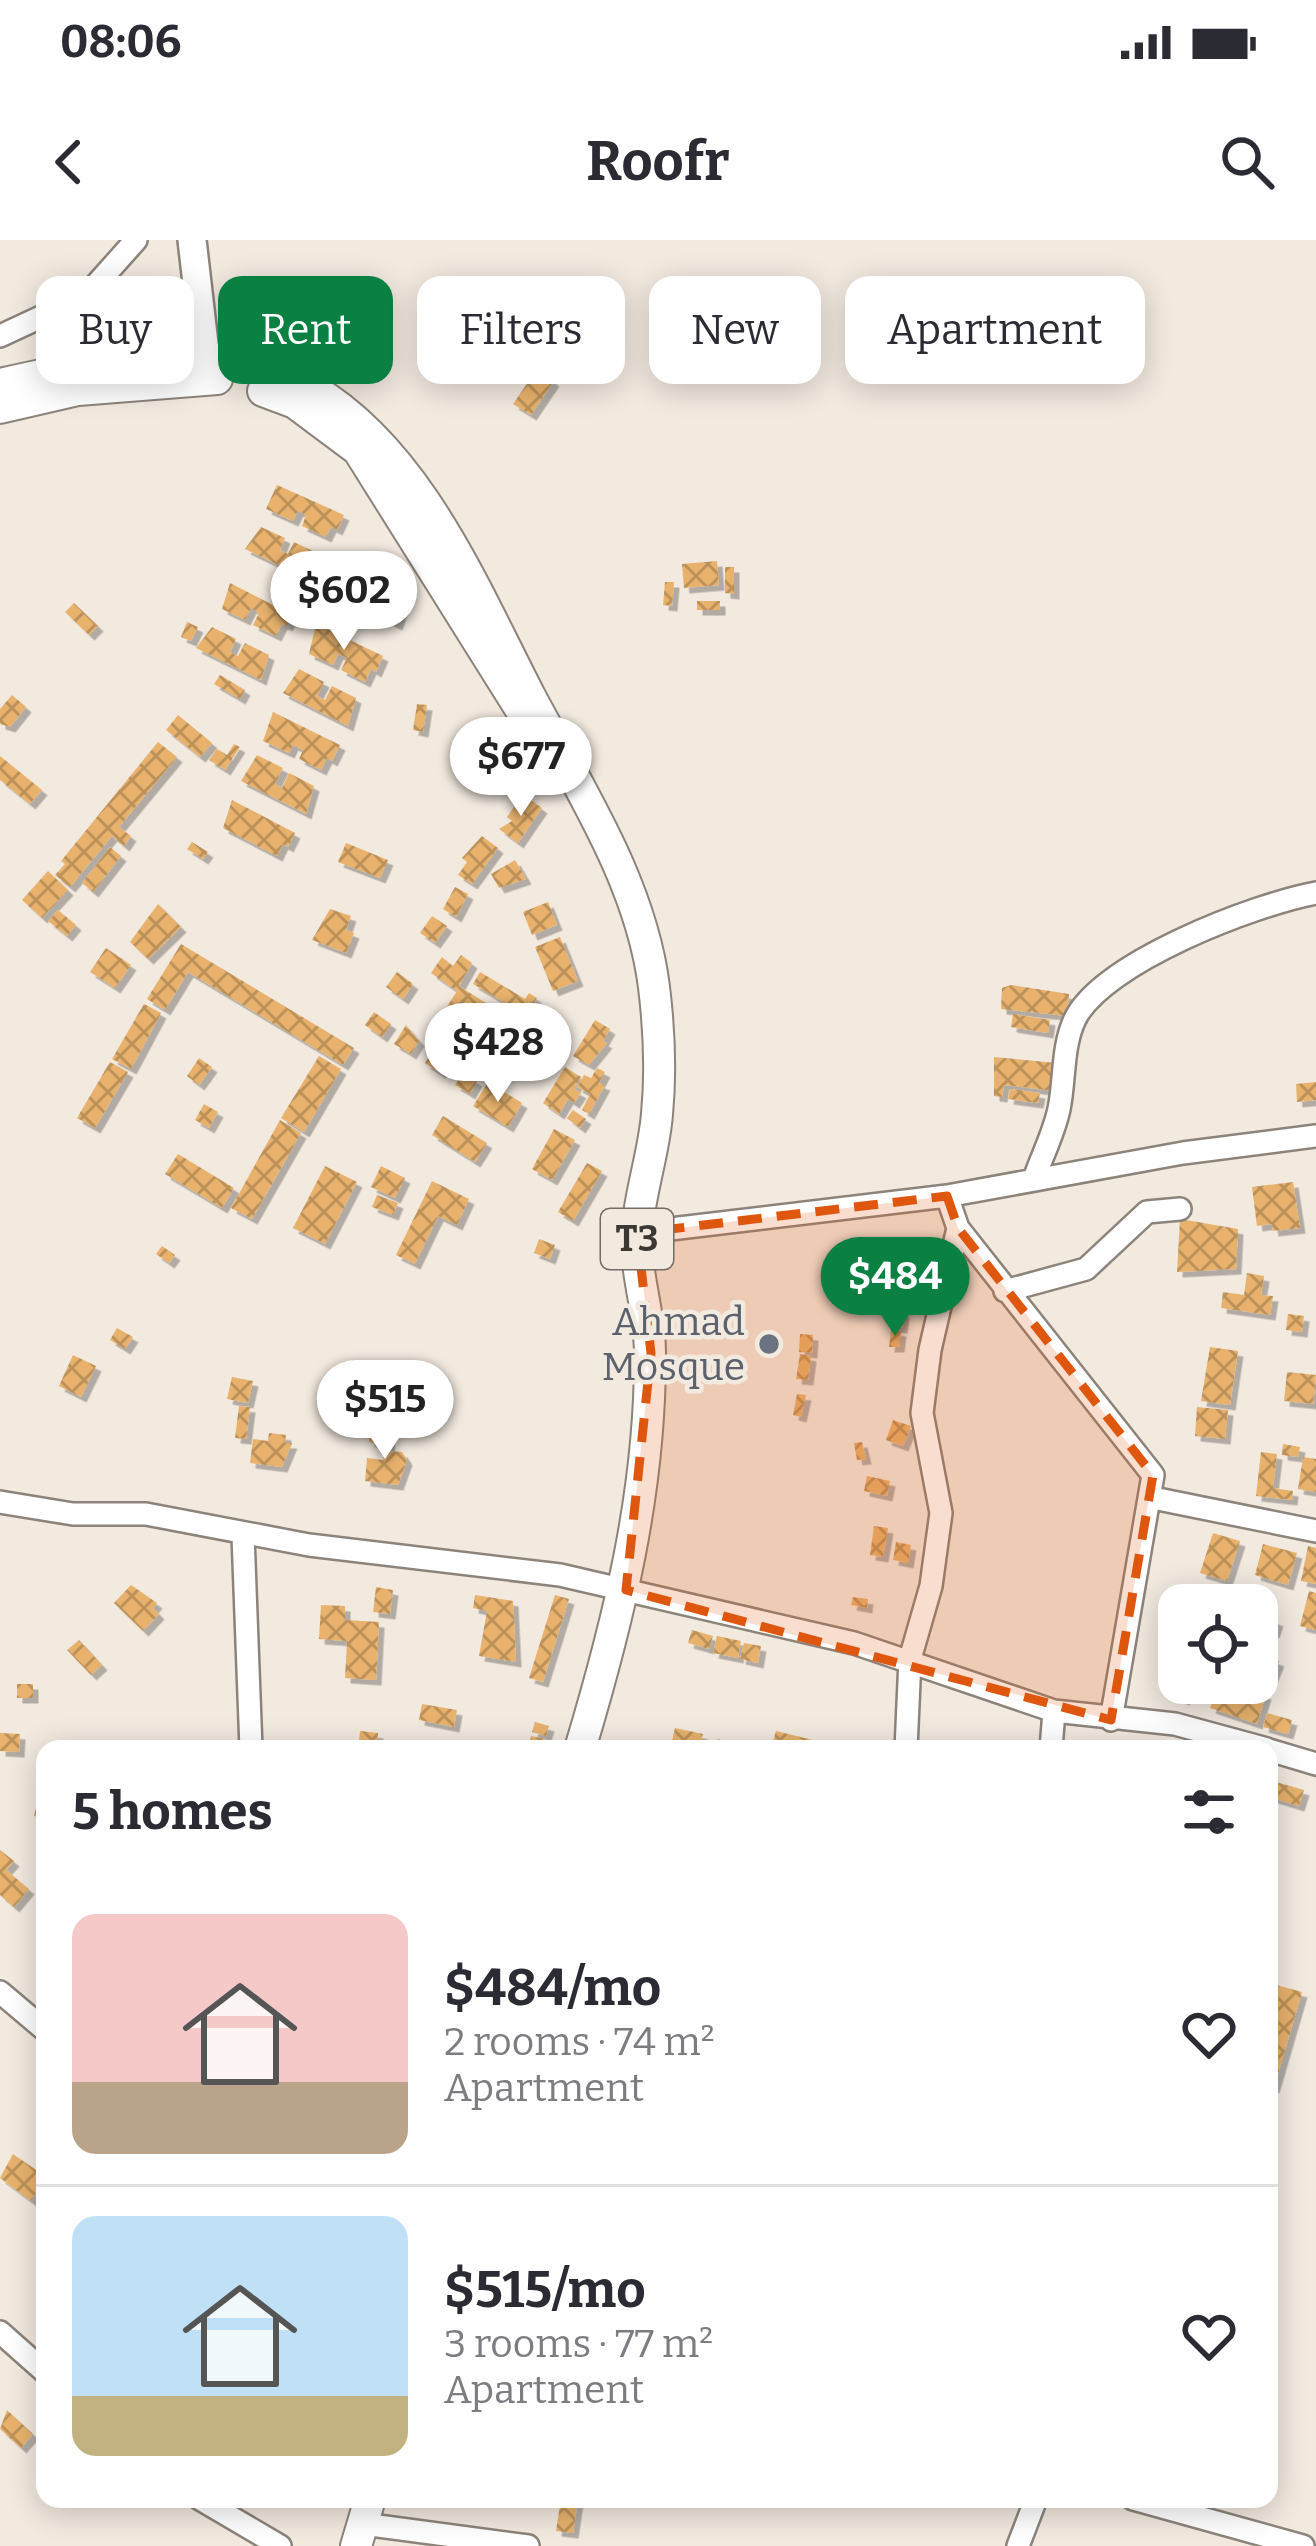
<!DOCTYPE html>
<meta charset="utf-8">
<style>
body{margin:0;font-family:Bitter,serif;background:#f2f2f3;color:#2b2b33;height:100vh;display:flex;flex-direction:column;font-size:45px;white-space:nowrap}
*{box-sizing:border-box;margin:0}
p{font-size:39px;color:#7c7c81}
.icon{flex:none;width:66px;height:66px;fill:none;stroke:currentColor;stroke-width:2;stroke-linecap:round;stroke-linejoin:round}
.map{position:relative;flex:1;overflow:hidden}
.side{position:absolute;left:36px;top:1500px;width:1242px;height:768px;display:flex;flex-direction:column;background:#fff;border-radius:24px;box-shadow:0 6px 30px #0003}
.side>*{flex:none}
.guide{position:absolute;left:36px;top:36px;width:1245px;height:108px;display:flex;gap:24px}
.buttons{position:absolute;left:1158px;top:1344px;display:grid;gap:24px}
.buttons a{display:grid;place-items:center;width:120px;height:120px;border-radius:24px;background:#fff;box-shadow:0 6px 30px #0003;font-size:60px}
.price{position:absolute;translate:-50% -102px;padding:0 27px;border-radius:42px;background:#fff;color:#222;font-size:39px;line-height:78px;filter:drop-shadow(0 3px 6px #0008)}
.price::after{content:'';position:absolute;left:50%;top:72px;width:36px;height:27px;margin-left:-18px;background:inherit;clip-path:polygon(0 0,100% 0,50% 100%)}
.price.on{background:#0b8043;color:#fff}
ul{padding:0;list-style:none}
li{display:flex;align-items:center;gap:36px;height:300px;padding:0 36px}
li+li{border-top:3px solid #e1e1e2}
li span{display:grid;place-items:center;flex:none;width:336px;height:240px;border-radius:24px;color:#555}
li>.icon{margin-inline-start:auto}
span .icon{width:144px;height:144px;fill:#fffc;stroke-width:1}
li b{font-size:51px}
h2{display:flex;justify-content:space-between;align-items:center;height:144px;padding:0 36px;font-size:51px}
.chip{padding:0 42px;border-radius:24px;background:#fff;box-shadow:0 6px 30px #0003;font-size:42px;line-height:108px}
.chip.on{background:#0b8043;color:#fff}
.status{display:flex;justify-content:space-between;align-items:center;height:84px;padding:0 60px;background:#fff;direction:ltr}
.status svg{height:33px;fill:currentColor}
header{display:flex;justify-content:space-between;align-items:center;height:156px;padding:0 36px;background:#fff;font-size:54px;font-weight:700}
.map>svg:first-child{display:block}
</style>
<div class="status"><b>08:06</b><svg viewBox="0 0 49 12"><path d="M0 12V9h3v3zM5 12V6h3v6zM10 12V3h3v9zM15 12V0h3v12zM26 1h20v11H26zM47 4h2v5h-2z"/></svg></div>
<header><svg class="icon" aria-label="back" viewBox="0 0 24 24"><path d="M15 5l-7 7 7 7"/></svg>Roofr<svg class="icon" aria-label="search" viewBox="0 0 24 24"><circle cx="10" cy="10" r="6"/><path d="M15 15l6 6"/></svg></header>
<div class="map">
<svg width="1316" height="2306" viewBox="0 0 1316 2306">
<defs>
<pattern id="building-cross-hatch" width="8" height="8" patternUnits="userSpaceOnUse" patternTransform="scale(3)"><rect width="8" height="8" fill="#e8b26d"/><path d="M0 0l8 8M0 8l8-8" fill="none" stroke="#bd925a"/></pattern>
<filter id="shadow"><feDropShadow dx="5.5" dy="5.5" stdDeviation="0" flood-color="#0004"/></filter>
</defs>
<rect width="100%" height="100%" fill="#f2e9df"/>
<!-- building -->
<path fill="url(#building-cross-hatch)" filter="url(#shadow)" d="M537,129L554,141L531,175L513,164Z
M277,245L344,275L337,290L331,287L326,297L302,286L306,275L298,271L293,281L266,269Z
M261,287L285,298L280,310L288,314L294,302L319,314L310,340L245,309Z
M717,321L719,345L684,348L682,324Z
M725,327H734V354L725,353Z
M350,328L375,340L368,355L374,359L380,346L406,358L397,385L331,354Z
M665,342H674L672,366L663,365Z
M230,343L293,375L287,386L282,384L276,396L253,385L259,373L251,368L245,380L222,369Z
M697,361H720V370H697Z
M74,363L98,386L89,395L65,372Z
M187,382L198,387L191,401L181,397Z
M316,384L383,416L376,432L371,429L365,442L341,430L347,418L338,414L333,425L309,414Z
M212,387L236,399L230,412L238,416L245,403L269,415L261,440L196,408Z
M299,429L324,442L317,456L325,460L332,446L356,458L348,486L283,453Z
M220,435L245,450L240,459L214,444Z
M12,455L26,467L10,487L0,484V469Z
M417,464L427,465L423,492L413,490Z
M273,472L340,505L332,521L327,518L321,530L299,519L303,510L293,505L289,513L263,501Z
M178,475L212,503L200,517L166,490Z
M158,502L177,517L119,587L131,596L124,606L112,596L70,647L55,635L65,624L61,621Z
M234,504L240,507L225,530L209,520L217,509L227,515Z
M257,515L283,528L275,544L282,548L289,533L314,546L306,574L241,541Z
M0,516L42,550L30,564L0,540Z
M524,555L542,568L518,603L499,589L512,581L507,577L514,567L519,571Z
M232,560L295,593L288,607L283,604L277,616L223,588Z
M482,596L498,608L472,644L458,635L467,622L462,618Z
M192,602L208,612L203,619L187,609Z
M346,603L388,620L380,638L338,622Z
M110,607L121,616L93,652L82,643Z
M515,620L526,639L499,648L491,634Z
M48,631L68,650L42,678L22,660Z
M455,647L468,654L456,677L443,669Z
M548,662L557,685L532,695L523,672Z
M158,664L181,687L148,719L130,702Z
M330,669L351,676L346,690L354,693L346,713L312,700Z
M58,670L76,685L67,696L48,681Z
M432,676L447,686L435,703L420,693Z
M560,697L578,741L553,751L535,707Z
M181,704L354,808L343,825L188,732L165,770L147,759Z
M106,708L131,725L115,748L90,732Z
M461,715L472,723L459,746L514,781L501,803L446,768L457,751L431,733L442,717L453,726Z
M397,732L413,744L403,759L386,747Z
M480,732L525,759L529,753L537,758L534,762L547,769L533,793L516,783L522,773L473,744Z
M1011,745L1069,754L1067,776L1001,769L1002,748Z
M144,764L161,773L131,829L112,819Z
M374,772L391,784L382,797L365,785Z
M1013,774L1050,780L1048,793L1011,787Z
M595,780L610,789L603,801L607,803L589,825L573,816Z
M406,785L419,801L411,814L394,804Z
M432,812L447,822L440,833L425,823Z
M319,816L341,829L304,892L281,878Z
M994,817L1057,823L1054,851L1004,845L1002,857L994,856Z
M199,818L212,827L199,845L187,836Z
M110,822L128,832L95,888L77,878Z
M565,827L581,837L574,849L581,853L574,863L568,859L559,874L543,863Z
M597,828L605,832L599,843L605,845L589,874L582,870L590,854L577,847L584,835L591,838Z
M463,833L477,841L470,854L455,845Z
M488,842L522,863L508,887L473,866Z
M1316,842V860L1297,862L1296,844Z
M1010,849L1040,853L1038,863L1008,859Z
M204,864L218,872L209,888L195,880Z
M573,870L586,879L580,888L567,878Z
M443,876L487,903L475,922L432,895Z
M280,880L301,893L252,979L231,968Z
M554,889L575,900L552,940L532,929Z
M178,914L234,948L222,968L165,934Z
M587,923L602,931L573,981L558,972Z
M325,926L357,942L325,1004L293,988Z
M381,926L405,938L395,958L371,947Z
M432,941L469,959L457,985L438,976L415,1024L396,1015Z
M1293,942L1300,988L1273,991L1272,984L1257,986L1252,947Z
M377,955L398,963L393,975L372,967Z
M1180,979L1238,989L1236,1029L1177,1032Z
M539,999L555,1005L550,1019L534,1013Z
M162,1006L175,1015L169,1023L156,1014Z
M1247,1033L1264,1036L1261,1055L1273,1056L1270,1075L1221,1068L1223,1052L1244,1055Z
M893,1071L904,1072L902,1088L892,1087Z
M1288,1074L1304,1076L1302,1092L1286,1090Z
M117,1088L133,1097L125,1109L110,1100Z
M891,1090L901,1091L899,1107H889Z
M800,1094L813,1095L812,1113L799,1112Z
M1210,1107L1238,1111L1230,1165L1201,1161Z
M800,1114L811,1116L808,1140L796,1139Z
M73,1115L96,1126L81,1157L59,1146Z
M1287,1132L1316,1135L1313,1164L1284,1161Z
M232,1137L253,1141L248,1163L227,1159Z
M797,1154L806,1155L801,1177L793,1175Z
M239,1166L250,1167L246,1199L235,1198Z
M1197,1167L1228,1170L1225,1199L1195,1196Z
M893,1180L911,1186L903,1206L886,1200Z
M370,1191L390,1193L389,1211L402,1212L407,1220L398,1245L365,1241L367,1218L383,1220L385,1210L369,1201Z
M269,1193L286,1195L285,1203H292L282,1227L250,1223L253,1199L268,1201Z
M862,1202L866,1219L857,1220L854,1203Z
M1283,1204L1300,1207L1298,1217L1282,1215Z
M1261,1212L1277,1214L1273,1248L1293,1251L1292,1260L1256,1256Z
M1303,1217L1316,1219V1252L1298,1249Z
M867,1236L890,1241L887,1256L864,1251Z
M874,1286L888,1288L883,1317L870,1315Z
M1213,1293L1240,1301L1227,1341L1200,1333Z
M896,1302L911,1305L908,1323L893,1320Z
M1263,1304L1297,1313L1288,1345L1255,1335Z
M1308,1306L1316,1308V1344L1301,1341Z
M131,1345L157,1363L153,1368L159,1374L143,1391L114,1363Z
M376,1347L393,1350L390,1374L373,1372Z
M1309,1351L1316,1353V1390L1300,1386Z
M475,1355L513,1361L516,1422L479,1416L487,1371L473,1368Z
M555,1355L569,1359L543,1442L529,1438Z
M853,1357L868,1359L867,1368L851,1365Z
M321,1365L345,1366V1380L379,1382L376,1440L345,1438L347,1401L319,1399Z
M1257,1373L1278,1381L1274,1393L1257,1387Z
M692,1390L713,1396L709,1409L688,1403Z
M717,1396L741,1401L738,1418L713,1413Z
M79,1400L102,1425L91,1435L67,1410Z
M744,1403L761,1406L758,1423L740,1419Z
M1179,1417V1443H1191L1184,1460L1165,1452Z
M1268,1417L1279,1421L1272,1438L1262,1435Z
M1219,1443L1266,1454L1257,1484L1210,1468Z
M17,1444H33V1458H17Z
M422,1464L457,1470L454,1487L419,1480Z
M1267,1473L1292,1480L1288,1494L1263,1487Z
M535,1482L549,1486L546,1496L532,1492Z
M675,1488L703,1494L699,1509H670Z
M360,1491L378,1493L377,1509H358Z
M776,1491L821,1502L819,1509H771Z
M0,1493L20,1494L19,1512L0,1511Z
M531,1496L545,1499L543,1509H527Z
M718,1499L732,1503L731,1509H708Z
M1269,1540L1304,1550L1299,1566L1269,1557Z
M38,1560L45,1562L42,1578L34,1576Z
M0,1610L14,1621L6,1630L29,1649L14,1667L0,1655Z
M1269,1743L1302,1752L1274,1848L1269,1846Z
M13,1914L45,1936L31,1961L0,1938Z
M7,2170L33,2194L21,2208L0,2189Z
M561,2259L578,2260L573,2293L556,2291Z"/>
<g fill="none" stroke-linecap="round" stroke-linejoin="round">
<defs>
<path id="minor" d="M0,96L86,56L136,0
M1034,939C1042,916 1054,893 1059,869C1065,840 1062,806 1075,779C1103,722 1256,664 1316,653
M958,988L1153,1235L1111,1480
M637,993L947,956L1183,913L1316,896
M1005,1051L1086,1029L1147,972L1180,969
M1153,1258L1316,1291
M0,1262L73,1274H146L309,1305L560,1335L854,1403L1054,1471L1175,1484L1267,1509
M243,1295L251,1509
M906,1509L910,1419L931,1346L941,1273L922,1173L930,1110L958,988L947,956
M1051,1509L1054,1471
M1269,1510L1316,1524
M0,1752L45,1790
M0,2092L45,2132
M200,2259L280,2306
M1133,2259L1303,2306
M363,2284L528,2306
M1018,2306L1036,2259"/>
<path id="major" d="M192,0L208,138"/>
<path id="highway" d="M0,144C98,122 218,95 311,148C419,211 475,350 530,456C578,547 641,642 654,747C659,788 661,833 657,874C654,913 640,951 637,991C634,1032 651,1075 650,1117C650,1253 619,1379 580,1509
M263,151L295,163L358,210L521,470
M0,168L78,150L217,139
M356,2306L370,2259"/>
</defs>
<!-- minor casing -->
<use href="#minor" stroke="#8c847b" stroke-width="26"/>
<!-- major casing -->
<use href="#major" stroke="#8c847b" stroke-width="32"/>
<!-- highway casing -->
<use href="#highway" stroke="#8c847b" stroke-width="34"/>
<!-- minor -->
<use href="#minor" stroke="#fff" stroke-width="21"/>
<!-- major -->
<use href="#major" stroke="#fff" stroke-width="27"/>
<!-- highway -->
<use href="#highway" stroke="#fff" stroke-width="30"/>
</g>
<!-- marked area -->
<path fill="#df570e" fill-opacity="0.2" stroke="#df570e" stroke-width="9" stroke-dasharray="24 15" stroke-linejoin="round" d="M947,956L958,988L1153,1235L1111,1480L626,1350L651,1113L637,993Z"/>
<!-- markers -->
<circle fill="#6b7280" stroke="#f2e9df" stroke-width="4.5" cx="769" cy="1104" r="12"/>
<g text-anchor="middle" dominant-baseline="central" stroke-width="9" stroke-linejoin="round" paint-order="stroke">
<!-- shield labels -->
<rect fill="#f2e9df" stroke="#726d67" stroke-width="3" x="601" y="969" width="72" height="60" rx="9"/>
<g font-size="36" font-weight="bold" fill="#3b3834">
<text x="637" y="999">T3</text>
</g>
<!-- worship labels -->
<g font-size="39" fill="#5b616d" stroke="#f2e9df" text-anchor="end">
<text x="745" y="1082">Ahmad<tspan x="745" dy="45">Mosque</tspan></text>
</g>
</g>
</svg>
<div class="buttons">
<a><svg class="icon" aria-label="locate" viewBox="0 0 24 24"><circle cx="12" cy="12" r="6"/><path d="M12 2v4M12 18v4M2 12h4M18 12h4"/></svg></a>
</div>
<b class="price" style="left:344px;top:413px">$602</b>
<b class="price" style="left:521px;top:579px">$677</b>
<b class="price" style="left:498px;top:865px">$428</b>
<b class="price on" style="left:895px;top:1099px">$484</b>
<b class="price" style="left:385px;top:1222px">$515</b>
<div class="guide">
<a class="chip">Buy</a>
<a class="chip on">Rent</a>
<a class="chip">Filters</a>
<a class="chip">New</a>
<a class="chip">Apartment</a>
</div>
<section class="side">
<h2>5 homes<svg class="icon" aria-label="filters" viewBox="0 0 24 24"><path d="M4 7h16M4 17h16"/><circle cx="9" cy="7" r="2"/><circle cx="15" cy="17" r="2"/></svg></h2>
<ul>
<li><span style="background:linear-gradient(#f6c9c9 70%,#b9a48a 0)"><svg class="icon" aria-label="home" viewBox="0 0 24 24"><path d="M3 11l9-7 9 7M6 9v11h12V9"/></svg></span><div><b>$484/mo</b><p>2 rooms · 74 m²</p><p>Apartment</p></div><svg class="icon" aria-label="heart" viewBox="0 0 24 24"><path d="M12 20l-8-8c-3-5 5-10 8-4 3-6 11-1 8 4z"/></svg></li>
<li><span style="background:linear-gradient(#bfe0f5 75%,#c2b280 0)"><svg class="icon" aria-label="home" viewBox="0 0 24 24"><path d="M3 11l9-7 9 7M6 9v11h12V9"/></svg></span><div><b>$515/mo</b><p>3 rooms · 77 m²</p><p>Apartment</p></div><svg class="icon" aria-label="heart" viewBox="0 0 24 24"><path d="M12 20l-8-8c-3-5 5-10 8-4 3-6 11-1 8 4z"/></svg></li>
</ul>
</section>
</div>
